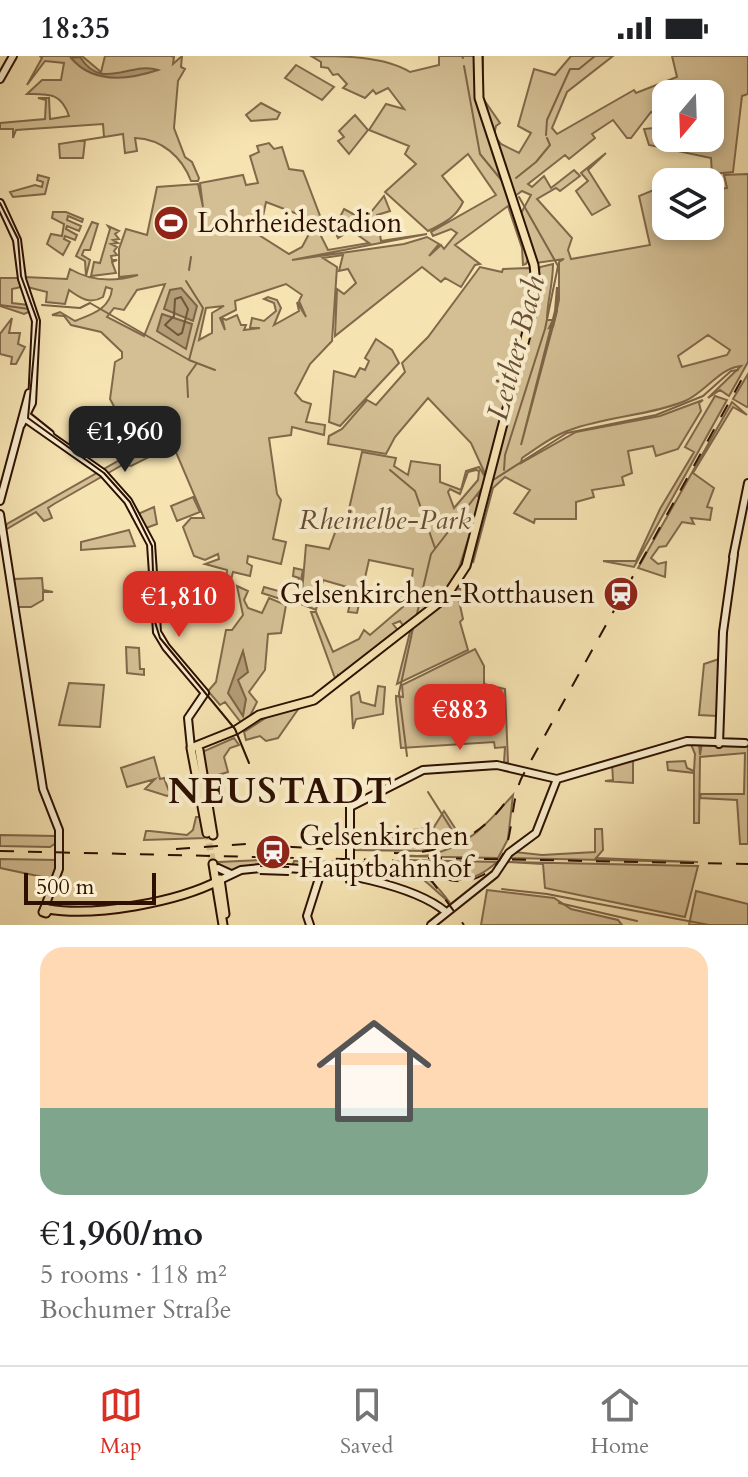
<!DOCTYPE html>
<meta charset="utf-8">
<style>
body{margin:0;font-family:Cardo,serif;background:#f2f2f2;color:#202124;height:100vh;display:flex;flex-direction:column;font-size:30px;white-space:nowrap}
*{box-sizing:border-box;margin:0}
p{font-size:26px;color:#757577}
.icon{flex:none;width:44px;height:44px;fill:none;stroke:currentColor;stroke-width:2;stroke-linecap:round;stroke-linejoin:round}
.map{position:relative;height:869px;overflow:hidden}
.details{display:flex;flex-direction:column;background:#fff;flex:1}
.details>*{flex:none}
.needle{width:52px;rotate:199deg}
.controls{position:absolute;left:652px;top:24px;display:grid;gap:16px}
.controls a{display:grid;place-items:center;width:72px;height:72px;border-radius:16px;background:#fff;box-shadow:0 4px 12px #0003;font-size:40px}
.scale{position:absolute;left:24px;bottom:20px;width:132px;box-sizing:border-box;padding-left:8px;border:4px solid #2d1000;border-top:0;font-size:22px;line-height:28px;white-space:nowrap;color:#2d1000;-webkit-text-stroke:6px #f9edcd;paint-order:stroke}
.price{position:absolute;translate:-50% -68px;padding:0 18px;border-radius:16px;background:#d93025;color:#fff;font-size:26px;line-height:52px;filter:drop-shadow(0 2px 4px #0008)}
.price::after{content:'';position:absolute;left:50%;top:48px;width:24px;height:18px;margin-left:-12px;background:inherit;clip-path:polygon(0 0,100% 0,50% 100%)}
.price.selected{background:#222;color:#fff}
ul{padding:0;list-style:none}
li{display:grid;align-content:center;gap:16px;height:424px;padding:0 40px}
li span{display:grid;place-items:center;height:248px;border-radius:24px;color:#555}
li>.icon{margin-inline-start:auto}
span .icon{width:144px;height:144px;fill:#fffc;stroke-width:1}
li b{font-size:34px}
.status{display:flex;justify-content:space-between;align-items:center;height:56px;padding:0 40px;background:#fff;direction:ltr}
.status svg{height:22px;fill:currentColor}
.menu{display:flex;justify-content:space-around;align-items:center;height:112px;border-top:2px solid #e0e0e0;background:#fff;font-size:22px;color:#757577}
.menu a{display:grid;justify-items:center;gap:4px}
.menu .selected{color:#d93025}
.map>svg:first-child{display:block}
</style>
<div class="status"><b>18:35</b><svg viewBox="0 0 49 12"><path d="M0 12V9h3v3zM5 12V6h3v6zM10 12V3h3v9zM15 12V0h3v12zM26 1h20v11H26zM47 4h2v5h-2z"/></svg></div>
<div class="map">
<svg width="748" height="869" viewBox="0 0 748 869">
<rect width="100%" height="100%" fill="#f6e3b2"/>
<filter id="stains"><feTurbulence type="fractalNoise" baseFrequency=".0025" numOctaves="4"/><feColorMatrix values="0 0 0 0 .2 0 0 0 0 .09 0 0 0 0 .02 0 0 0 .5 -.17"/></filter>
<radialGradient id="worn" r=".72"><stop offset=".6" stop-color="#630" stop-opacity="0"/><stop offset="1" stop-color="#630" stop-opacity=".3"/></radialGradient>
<!-- green -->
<path fill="#d4bf94" stroke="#80684a" stroke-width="2" fill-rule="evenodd" d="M40,0H82L101,16L105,0H171L174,1L173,8L182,0L181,11L185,13L178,25L174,72L185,101L192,106L199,122L198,125H191C182,101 162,83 135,82L137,95L125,97L123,78L85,84L83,102H60L59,88L104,81L103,68L16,74L13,82V73H0V67L45,63L46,44L38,42H49L50,63L69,60C61,36 48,38 27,38L42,24H61L64,7L45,5L27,29L42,2Z
M311,0C342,0 384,0 410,16L439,9V0H483L482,41L500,67L496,70L494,79L501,88L519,97L531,77L518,70L534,13L555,19L571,0H613L567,36L552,72L557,78L634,34L636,37L677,21L672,0H748V38L742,40L733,116L712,118L711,102L649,89L644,73L663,71L666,65V82H710V38H666V52L658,59L651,56L631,82H627L613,64L592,78L595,82L569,103L565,99L528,128L532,131L544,120L551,132L574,114L580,120L560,135L556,132L537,143L572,182L568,194L571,203L650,189L639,140L666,129V170H710V126H686L713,121L715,134L727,132L724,119L748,118V306L729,340L720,334L708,342L741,310C719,312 706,336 685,345C648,360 608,360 570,374C552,380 537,392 522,402L521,407L576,376L660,360L703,344L699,347L701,355L678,393L656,400L653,390L628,395L632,417L622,421L624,429L592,434L594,441L576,446V463H535L534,467L514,457L530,434L505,421L493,432L473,507L487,422L471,387L428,342L395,381L386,398L328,388L329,380L342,373L367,344L376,349L405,316L402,307L428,281L480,211L502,216L503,213L530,212L538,217L540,211L553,208C553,229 547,245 547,264H553L549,272L553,271L559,244V206L564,203L536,207L520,159L531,139L522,135L515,140L510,129L506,137L529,202L526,208L523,209L522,192L508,150L455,189L480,208L475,209L461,231L445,222L441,226L422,211L335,280L337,233L344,238L356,227L348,213L339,215L343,199L323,202L337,211L332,285L310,308L295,337L302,345L311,348L306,366L325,369L324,379L292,371L291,379L269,382L277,438L281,444L273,483L286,486L281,508L248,500L247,507L252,510L250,520L233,516L231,524L226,523L227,514L205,508L219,503L218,498L205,504L194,500L183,471L191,462H204L173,389L131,410L124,408L54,448L48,452L52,462L44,465L36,456L5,474L7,468L130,398L121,389L105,398L101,394L122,365L110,343L115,306L122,302V296L101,276L71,269L64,260L52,259L60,256L75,265C92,258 110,253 112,233L106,231L103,241C90,249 80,242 69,234L65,248L46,246L47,236L27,231L25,221L67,223L70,213C92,226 114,226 138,219L119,221V193L126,173L147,179L157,131L198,128L203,151L200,127L243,119L246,129L258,127L250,100L259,96L257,90L269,87L274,93L282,91L289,113L303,115L325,173L319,176L328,194L369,187L359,180L363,173L360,170L384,140L390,155L377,159L381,185L427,178L292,204L404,188L427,181L439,188L429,200L441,189L444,193L457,177L451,173L433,180L431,176L496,139L468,98L442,120L463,146C455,163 443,167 428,175L385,136L416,108L405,98L409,90L369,74L386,48L404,53L388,32L376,38L373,34L365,42L343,32L347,28L338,18L333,19L328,12L321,11V6ZM266,146L316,165L302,191L289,198L259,179ZM165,228L144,280L107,261L114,252L124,254L137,234ZM286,228L302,239L299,245L306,261L297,246L299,255L274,269L281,252L277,244L268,241L264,243L274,247L276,255L264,265L252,262L250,272H260L244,274L246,269H241L237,259L226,264L222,262L225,274L220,262L236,254L235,245ZM224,250L212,257V277L199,284L206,252ZM708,279L730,294L727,299L682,311L678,300Z
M296,9L334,31L322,44L285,22Z
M261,47L280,57L277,63L251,65L246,59Z
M355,59L368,74L349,98L338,85L344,81L339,75Z
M606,97L588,114L610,149L592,159L576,135L588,125L581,117Z
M38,119L49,122L45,138L13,141L10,136L35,129L42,131L43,126L37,124Z
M344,153L355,159L346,177L338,182L334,173Z
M53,156H66L83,163L82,166L68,160L67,164L81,170L79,175L67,170L66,173L77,179L75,184L65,180L64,183L70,186L63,199L47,188L51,178L62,180L64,168L52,162Z
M92,166L98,168L90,194H84L82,199L90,204L86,220L85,205L76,200Z
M108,170L119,175L115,178L119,183L113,184L118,187L111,188L117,191L114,195L117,199L111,200L112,204H117L112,206L116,217L91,220L94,206L100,207L110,173Z
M0,222H18L21,231L12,233V247L28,249L31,255L24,258L0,250Z
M12,262L9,277H20L18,288L25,291L16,308H11L12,301L0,298V278Z
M376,283L392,294L399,307L340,370L329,366L334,315L355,321L360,312L365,314L369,305L365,302Z
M748,318V350L747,351L733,343Z
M715,340L727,344L634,511L603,505H636L660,453L694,396L685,391Z
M732,346L747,359L733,351L693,417L714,432L707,451L712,452L710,464L691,462L694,468L682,466L666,490L659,491L651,502L658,508L666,506L665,521L638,512Z
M362,396L396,402L394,410L408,419L411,405L440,409V426L461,434L466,415L479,411L487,424L478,440L481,443L453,531L463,534L459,545L463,563L460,566L468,594L397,628L410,576L419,562L404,571L400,565L393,568L399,576L341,621L338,619L336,625L311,556H316L333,596L359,583L364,574L370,579L405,549L401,542L411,530L413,513L369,504L357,557L348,556L354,533L323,524L316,554L301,548L306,489L329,493L340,463L347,462ZM476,414L479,415L478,424L454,452L448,436L450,433L460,438L468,416Z
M193,441L200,456L177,465L171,450Z
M154,451L157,468L146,472L138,458Z
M129,474L135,490L81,494V486Z
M294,512L303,514L296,548L262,537L264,531L282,536V542L293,544L299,522L293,520Z
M42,522L43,534L53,536H43V544L31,551H18L13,523Z
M237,530L248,535L244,544L248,552L262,557L269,542L286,549L281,577L268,578L265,614L249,636L257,646L248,664L242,668L225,646L220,649L208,635L216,626L226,574H232L243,559Z
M126,591L139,592L140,613H144V619L127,617Z
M475,593L484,610V628L505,633L508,706L504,707L505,691L495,692L494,686L401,692L396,644V640L403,641L402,629Z
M722,602L717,660L699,659L704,608Z
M69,627L104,629L100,671L59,669Z
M378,630L385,631L383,658L356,663L353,673L351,640L359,636L361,646L375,650Z
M299,652L278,682L266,685L260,680L246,684L244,676L267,661Z
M234,682L239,689L230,692L224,701L228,716L205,723L202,696Z
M690,686L699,687L700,699L702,687H748V788H740L737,744L700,742L701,738H744L745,697L700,701L699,767H694V717L668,714L667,706L685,705L687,712L694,715L695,698Z
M154,701L160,723L164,722L170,738L167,740L145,733L155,723L127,731L121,712Z
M633,702V727L605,725L613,724L612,707Z
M513,739L508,783L498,802L399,800C408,799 420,801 430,799C472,788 486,768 513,739Z
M444,755L462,783L422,795L351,794L352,777L402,782L399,776L434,771Z
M196,761H203L206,782L144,784L146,775H150L187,779L193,774Z
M595,773H602L603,794L596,802L698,806L508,802L515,796L542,799L595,796Z
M0,779L56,780V787L50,791L0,790Z
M0,803L57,804L58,811L50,828L47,822L0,812Z
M261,804V810L227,817L220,812L219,806Z
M294,805L348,806V818L292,811Z
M404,805L405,804L497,806C459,840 443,816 404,805Z
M352,806C399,806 421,806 450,847C407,810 414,807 353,810Z
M506,806L698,810L685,861L545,832L543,808Z
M487,834L554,842L571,853L618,864L622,869H481Z
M696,835L748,848V869H689Z"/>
<!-- water -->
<path fill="#b29b75" stroke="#7d6346" stroke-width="2" d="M80,1C102,36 130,5 158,14C128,24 93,28 71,2Z
M557,231V255L521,389L555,255Z
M181,232L197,250L193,265L164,253L170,234Z
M162,258L192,268L186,293L157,275Z
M243,595L248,616L238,624L246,643L243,660L228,637Z"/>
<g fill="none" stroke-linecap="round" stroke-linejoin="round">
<!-- shore -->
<path stroke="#70563a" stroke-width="2" d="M181,241L188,253L182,277L178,279L165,269L174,260L175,243Z"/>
<!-- stream -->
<path stroke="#7d6346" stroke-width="2" d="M462,0L463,2
M464,10L480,98L503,126
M546,79L547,64L570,13H579L595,0
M516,122L536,106L550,89L547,82
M189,214L191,201
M186,225L203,252L189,304
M0,249L29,253
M42,249L80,252L90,247L189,304L215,314
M188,341L187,321L197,307
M390,414L415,435L435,492
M504,414L505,399L545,273L558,210L519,141
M490,426L567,377L656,359L703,340L731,315L738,314
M416,562L431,498L482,432
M407,700L399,637L413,572
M428,736L457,782
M502,833L547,838L709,869
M559,847L637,865"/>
<!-- primary-tunnel -->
<path stroke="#d8c397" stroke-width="7" stroke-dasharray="7 3.5" stroke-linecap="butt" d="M207,777L213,808"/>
<defs>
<path id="secondary" d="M0,23L13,0
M0,147L17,184L22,223L36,265L32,347L21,369
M25,358L50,378
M23,361L103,417L128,445L151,488L157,576L166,591L205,637L188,662L191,692
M0,445L29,337
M0,458L43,733L59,774V813L44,853
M733,501L748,427
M719,688L723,576L734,498
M557,723L687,685L745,687
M218,812L231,818
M287,812C330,814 413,828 446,856
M220,824L241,814L260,812
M350,825V751L423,714L497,709L557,723
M310,869L307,860L321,816
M431,869L495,818L509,797L536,777L557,723"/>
<path id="primary" d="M199,694L213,779
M207,777L191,692L236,674L259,659L314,644L445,542L466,510L537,237L534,209L479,42L478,0
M213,808L223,869
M220,823L225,858
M45,852L48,854L46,857L43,856Z
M48,853C95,861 178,846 220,824"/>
</defs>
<!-- secondary casing -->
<use href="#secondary" stroke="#2d1000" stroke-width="10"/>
<!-- primary casing -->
<use href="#primary" stroke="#2d1000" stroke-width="11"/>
<!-- secondary -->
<use href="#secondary" stroke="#f9edcd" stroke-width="6"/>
<!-- primary -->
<use href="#primary" stroke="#f6e3b2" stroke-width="7"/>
<!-- tram -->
<path stroke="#2d1000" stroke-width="2" d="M0,147L18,183L21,220L37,264L28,362L104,417L130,446L152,490L155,566L160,582L235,673L249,707"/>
<!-- rail -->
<path stroke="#2d1000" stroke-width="2" stroke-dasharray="14 14" stroke-linecap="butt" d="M176,793L246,788L323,793
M0,795C128,798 256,801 385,804C420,804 447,839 483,819C519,799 506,754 522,721L748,312
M394,797C444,799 486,780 512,736
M428,802L748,808
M429,821L464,869"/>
<defs>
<path id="secondary-bridge" d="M260,814L289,815"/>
</defs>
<!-- secondary-bridge casing -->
<use href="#secondary-bridge" stroke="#2d1000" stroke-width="10" stroke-linecap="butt"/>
<!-- secondary-bridge -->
<use href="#secondary-bridge" stroke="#f9edcd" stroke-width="6"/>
</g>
<!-- icons -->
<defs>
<symbol id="stadium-disc" viewBox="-11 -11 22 22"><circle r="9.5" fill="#8f2418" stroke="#f9edcd"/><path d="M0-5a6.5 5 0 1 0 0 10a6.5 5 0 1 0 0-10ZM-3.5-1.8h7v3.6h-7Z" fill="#fff"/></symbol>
<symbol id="station-disc" viewBox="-11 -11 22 22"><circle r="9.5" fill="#8f2418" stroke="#f9edcd"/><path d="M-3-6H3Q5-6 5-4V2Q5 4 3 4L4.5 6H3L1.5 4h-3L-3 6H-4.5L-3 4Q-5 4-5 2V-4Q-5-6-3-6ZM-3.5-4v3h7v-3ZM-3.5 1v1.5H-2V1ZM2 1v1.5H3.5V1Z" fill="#fff"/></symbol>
</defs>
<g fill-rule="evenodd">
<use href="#stadium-disc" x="151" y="147" width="40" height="40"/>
<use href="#station-disc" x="601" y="518" width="40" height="40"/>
<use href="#station-disc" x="253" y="776" width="40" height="40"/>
</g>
<g text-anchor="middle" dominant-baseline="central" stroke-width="8" stroke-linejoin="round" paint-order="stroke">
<!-- poi labels -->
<g font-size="28" fill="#2d1000" stroke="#f9edcd" text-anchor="start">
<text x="197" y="167">Lohrheidestadion</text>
<text x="595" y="538" text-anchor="end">Gelsenkirchen-Rotthausen</text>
<text x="299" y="780">Gelsenkirchen<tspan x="299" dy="32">Hauptbahnhof</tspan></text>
</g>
<!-- park labels -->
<g font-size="28" font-style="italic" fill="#674d34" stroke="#f9edcd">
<text x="385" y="464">Rheinelbe-Park</text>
</g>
<!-- water labels -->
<g font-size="30" font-style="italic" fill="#694f35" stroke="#f9edcd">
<text transform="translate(516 292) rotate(-75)">Leither Bach</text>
</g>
<!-- district labels -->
<g font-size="36" font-weight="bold" letter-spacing="2" fill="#2d1000" stroke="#f9edcd">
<text x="281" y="735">NEUSTADT</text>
</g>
</g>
<rect width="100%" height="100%" filter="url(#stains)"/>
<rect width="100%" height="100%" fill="url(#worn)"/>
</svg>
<div class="controls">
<a><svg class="needle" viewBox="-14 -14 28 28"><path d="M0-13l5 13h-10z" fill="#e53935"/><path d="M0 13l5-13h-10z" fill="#757577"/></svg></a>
<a><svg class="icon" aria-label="layers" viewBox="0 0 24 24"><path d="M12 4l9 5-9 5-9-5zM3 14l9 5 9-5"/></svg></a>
</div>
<div class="scale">500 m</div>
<b class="price selected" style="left:125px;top:418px">€1,960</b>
<b class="price" style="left:179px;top:583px">€1,810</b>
<b class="price" style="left:460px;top:696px">€883</b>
</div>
<section class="details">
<ul>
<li><span style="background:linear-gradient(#ffd9b3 65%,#7fa58c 0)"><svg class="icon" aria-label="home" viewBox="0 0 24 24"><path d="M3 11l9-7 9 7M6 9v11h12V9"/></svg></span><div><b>€1,960/mo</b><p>5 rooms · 118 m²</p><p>Bochumer Straße</p></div></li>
</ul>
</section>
<nav class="menu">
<a class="selected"><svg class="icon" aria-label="map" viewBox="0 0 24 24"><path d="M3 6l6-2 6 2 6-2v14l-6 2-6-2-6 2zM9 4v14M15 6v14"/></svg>Map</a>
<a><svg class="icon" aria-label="saved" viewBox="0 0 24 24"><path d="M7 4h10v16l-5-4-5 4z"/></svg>Saved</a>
<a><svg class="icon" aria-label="home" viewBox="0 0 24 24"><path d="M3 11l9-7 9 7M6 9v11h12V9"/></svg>Home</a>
</nav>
